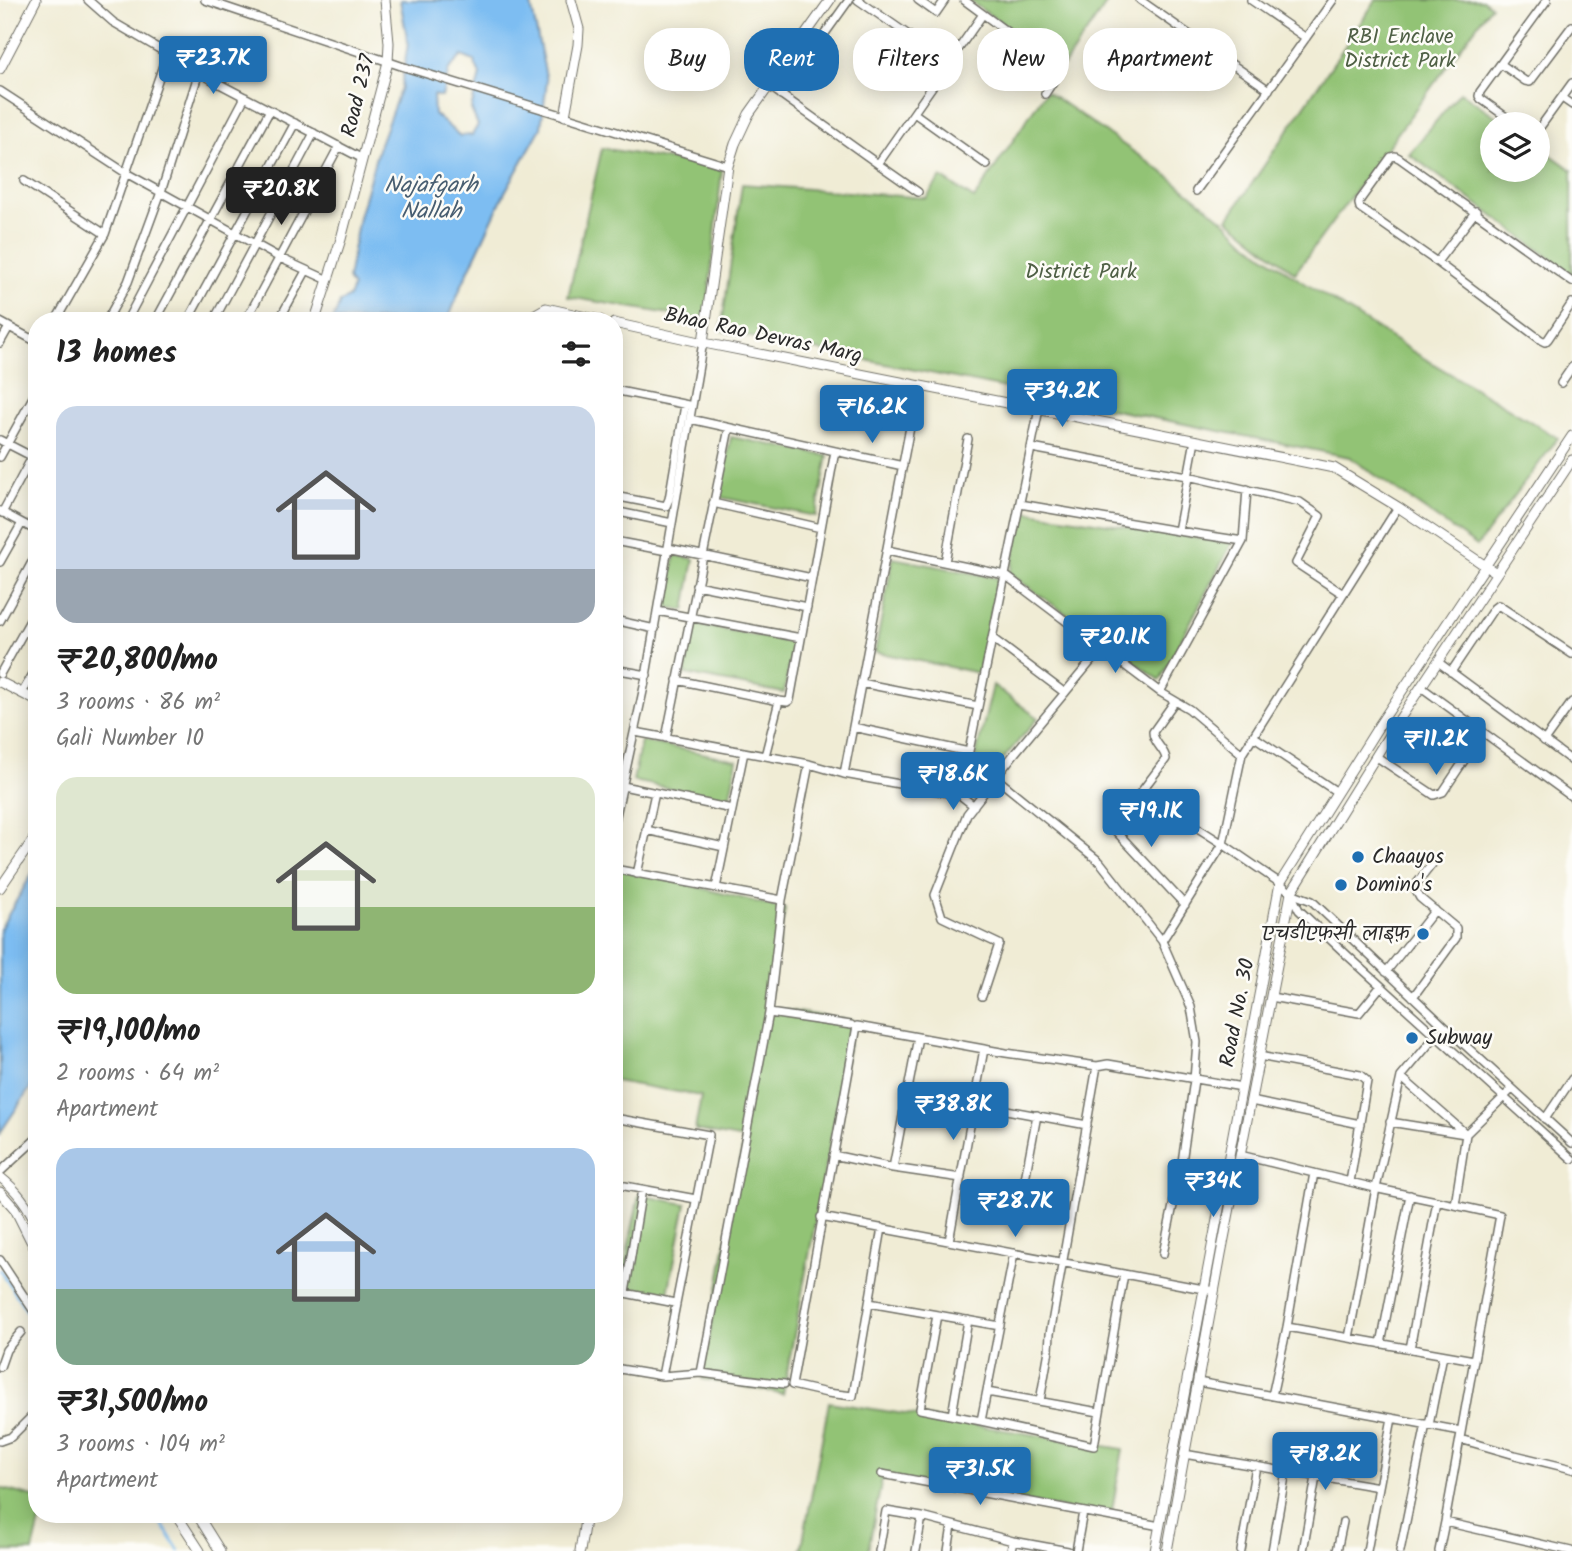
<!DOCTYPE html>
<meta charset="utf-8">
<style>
body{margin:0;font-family:Kalam,"Playpen Sans Deva",sans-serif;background:#f6f6f6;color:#222;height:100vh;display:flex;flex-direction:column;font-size:26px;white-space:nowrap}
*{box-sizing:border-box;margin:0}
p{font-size:23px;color:#767676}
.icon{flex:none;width:38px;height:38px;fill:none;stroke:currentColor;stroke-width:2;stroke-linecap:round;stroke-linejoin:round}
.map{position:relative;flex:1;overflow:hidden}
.details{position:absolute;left:28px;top:312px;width:595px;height:1211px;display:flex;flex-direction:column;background:#fff;border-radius:28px;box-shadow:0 4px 18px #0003}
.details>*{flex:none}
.guide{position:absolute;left:644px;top:28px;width:665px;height:63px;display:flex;gap:14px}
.buttons{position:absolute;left:1480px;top:112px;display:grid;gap:14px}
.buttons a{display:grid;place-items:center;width:70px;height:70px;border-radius:50%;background:#fff;box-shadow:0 4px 18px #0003;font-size:35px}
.price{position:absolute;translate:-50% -60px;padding:0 16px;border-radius:7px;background:#1f6fb2;color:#fff;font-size:23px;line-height:46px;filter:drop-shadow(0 2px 4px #0008)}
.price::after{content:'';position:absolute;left:50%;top:42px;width:21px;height:16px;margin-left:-10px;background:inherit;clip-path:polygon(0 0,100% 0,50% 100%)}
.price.current{background:#222;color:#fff}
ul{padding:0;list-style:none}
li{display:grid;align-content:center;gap:14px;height:371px;padding:0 28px}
li span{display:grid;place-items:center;height:217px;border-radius:21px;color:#555}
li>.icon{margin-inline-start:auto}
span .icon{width:126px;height:126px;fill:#fffc;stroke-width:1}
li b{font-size:30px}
h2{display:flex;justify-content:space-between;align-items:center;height:84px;padding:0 28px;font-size:30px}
.tag{padding:0 24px;border-radius:28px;background:#fff;box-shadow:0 4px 18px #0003;font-size:24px;line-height:63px}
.tag.current{background:#1f6fb2;color:#fff}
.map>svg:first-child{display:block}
</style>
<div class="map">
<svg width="1572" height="1551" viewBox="0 0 1572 1551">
<rect width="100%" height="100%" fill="#fdfcf7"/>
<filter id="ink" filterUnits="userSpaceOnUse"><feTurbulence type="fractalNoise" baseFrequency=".0143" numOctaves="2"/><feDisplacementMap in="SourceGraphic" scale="14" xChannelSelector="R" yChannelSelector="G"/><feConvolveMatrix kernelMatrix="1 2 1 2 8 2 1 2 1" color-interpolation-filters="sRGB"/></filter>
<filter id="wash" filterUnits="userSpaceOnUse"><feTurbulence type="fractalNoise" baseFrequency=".00686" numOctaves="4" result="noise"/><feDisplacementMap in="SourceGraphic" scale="28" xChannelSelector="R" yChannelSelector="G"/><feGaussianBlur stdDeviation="1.57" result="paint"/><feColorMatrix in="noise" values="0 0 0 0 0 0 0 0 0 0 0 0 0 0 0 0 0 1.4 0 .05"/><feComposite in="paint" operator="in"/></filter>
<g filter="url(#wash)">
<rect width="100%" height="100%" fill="#f0ecd5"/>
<!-- green -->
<path fill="#92c374" stroke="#5e7750" stroke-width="2" d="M968,0H1109L1064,65Z
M1376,0H1482L1491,6L1295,273L1228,219Z
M1046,91L1167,175L1227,223L1245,241L1292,275L1412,351L1558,438L1477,546L1349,457L721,331L742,184L926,198L941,177L974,199Z
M1460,92L1507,124H1493V170H1538V146L1572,170V274L1409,154Z
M602,148L722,169L706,320L568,297Z
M731,437L828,456L816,516L719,497Z
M1023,511L1232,543L1160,680L1010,574Z
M675,555L694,559L685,610L665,607Z
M893,558L998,578L979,673L875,652Z
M694,624L794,643L784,693L685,674Z
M993,685L1038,718L964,805Z
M641,741L737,760L729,800L633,781Z
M614,866L785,909L767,1007L853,1021L783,1394L702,1379L744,1139L695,1130L701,1096L614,1081Z
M639,1195L686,1204L667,1298L620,1289Z
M829,1402L1123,1449L1111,1516L882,1479L868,1551H801Z
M0,1488L37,1498V1514H42L33,1551H0Z"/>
<!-- water -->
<path fill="#7dbdf2" stroke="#54748e" stroke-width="2" fill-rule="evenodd" d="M400,0H530L547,81L541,128L505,192L461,287L448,320H333L340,303L349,297L353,287L348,279L359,217L378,149L401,87L408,43ZM462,56L474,61L480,75L471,109L478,125L472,135L460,136L434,114L433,95L442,97L449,69Z
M37,865V1078L0,1133V929Z"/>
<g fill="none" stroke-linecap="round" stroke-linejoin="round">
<!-- stream -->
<path stroke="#7dbdf2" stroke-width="2.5" d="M0,1270L37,1327
M156,1514L179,1551"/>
</g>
</g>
<g filter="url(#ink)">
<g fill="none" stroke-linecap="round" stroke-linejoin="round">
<defs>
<path id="minor" d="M88,0L113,22L214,81L361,158
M205,0L401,66L728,166
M858,0L949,63
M918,0L936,13L945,0
M964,0L1060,71L1045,94
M1140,0L1269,90
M1251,0L1306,38
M1501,64L1525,81L1530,82L1572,26
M769,86L878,164L983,14
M0,91L126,173L280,258L328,280
M781,95L849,0
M1562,98L1572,105
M914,113L987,165
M1516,124L1481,99L1479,96L1480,92L1547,0
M1538,130L1572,83
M878,164L918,192
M24,181L105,234L167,54
M1196,191L1333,0
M1437,262L1476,211
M1572,282L1399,158L1395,156L1391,157L1360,200L1359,204L1360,208L1437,262L1541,340L1545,342L1548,339L1572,303
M56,320L105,234
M107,320L128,282L161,192L199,72
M127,320L245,97
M156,320L270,110
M188,320L295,123
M214,320L314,133
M246,320L339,146
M279,320L306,271
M0,322L37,342
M0,343L9,327
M1561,383L1572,367
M614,390L688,405
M690,419L903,466
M0,440L37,459
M1032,448L1128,466L1188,476L1300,502L1320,516L1296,563L1343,594
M0,457L37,390
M614,496L666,506L669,499L685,405
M713,503L821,528
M1020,504L1178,531L1243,541
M0,511L37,531
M614,511L672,523
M2,513L37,448
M614,524L617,511
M1178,531L1195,440
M614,541L667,551
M668,548L812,578
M887,550L1005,575L1160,692L1189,709L1242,754
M0,562L22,523
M945,562L968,439
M696,585L807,607
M657,611L801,638
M614,620L655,629
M0,621L37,553
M992,638L1065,693
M1438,662L1572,761
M614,669L647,675
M1451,672L1494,608L1498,605L1572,654
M0,674L37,608
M677,680L779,701L787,702L790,700L835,451
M861,683L978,706
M1421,687L1572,797
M1160,692L1243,541L1247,489
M22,693L37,667
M1175,701L1153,732C1153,743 1165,749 1166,759L1141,792L1223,844L1280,883L1291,893L1312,901L1444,1026L1572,1143
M853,727L969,752
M635,732L809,764L844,774L960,795L974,806
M1253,736L1337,792
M666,738L729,428
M1544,741L1572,702
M765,756L779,701
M1377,757L1434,795L1443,792L1483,732
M844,774L918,385
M996,778L1100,862L1162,941L1191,1007L1197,1042L1194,1080L1182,1162L1163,1254
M623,786L732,809
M1141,792L1112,827L1185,905
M960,795L1039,409
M614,825L645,682L703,342
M646,830L724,847
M614,869L782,900
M637,874L655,793
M716,888L744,752
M1291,894L1299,910L1348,956L1572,1159
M1162,941L1223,844L1242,754L1398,507
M1386,972L1435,910
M982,996L999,944L942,917L935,895L967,814L1015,753L1102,648
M1271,997L1359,1013L1381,986
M1413,997L1456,938V928L1420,898L1414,887L1433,863
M769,1013L851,1025
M1259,1056L1360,1075L1367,1081L1350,1182
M1401,1077L1466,1134
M1512,1089L1466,1134L1455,1205L1500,1215L1445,1522L1571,1551
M1251,1101L1360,1124
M974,1104L1087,1125
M614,1118L709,1135L662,1376
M1545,1119L1572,1079
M1390,1122L1465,1134
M833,1155L893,1168L918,1037
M1240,1155L1379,1189L1455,1205
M893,1168L961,1178
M0,1172L37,1138
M614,1184L696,1199
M642,1189L625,1293L675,1303
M821,1217L1214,1291
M1017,1222L1037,1115
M882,1228L853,1396L827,1393L792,1385L857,1026L1006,1053L1097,1066L1108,1064L1242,1087
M949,1241L984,1049
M1014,1253L981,1421L1094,1446L1124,1274
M0,1260L37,1316
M869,1303L1000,1326
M937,1315L920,1409L981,1421
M1287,1327L1474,1360
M1349,1338L1376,1188L1401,1077L1439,1032
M1381,1344L1410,1195
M1410,1349L1437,1201
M0,1367L6,1350L21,1332
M614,1368L662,1376L701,1373L784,1384
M701,1373L769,1013L782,900L809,764
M1198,1382L1461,1431
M987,1392L1099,1412
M1272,1396L1287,1327L1314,1173
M1040,1401L1049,1350L1050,1334L1097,1066
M952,1415L968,1320
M1429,1425L1443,1355
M1460,1439L1515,1455L1572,1469
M0,1441L11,1437L37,1411
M1184,1454L1379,1487L1392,1418
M882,1474L1160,1526
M879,1551L886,1511L922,1517L1013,1541L1068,1551
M916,1551L922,1517
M948,1551L952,1526
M1011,1551L1013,1541
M1076,1551L1083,1512
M1241,1551L1256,1466
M1272,1551L1286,1471
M1303,1551L1316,1477
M1337,1551L1343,1522
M1367,1551L1379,1487
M1400,1551L1426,1424
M1439,1551L1445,1522"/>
<path id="tertiary" d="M0,69L36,0
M565,116L578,45L579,29L571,0
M315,320L341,239L388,62L389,43L385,0
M525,320L546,308L600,320
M614,323L709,344L1334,468L1398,507L1496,573
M703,342L728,166L735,144L749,114L830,0
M0,682L37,701
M0,888L37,834
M0,1177C17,1190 28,1205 37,1225
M0,1192L15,1209L37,1253
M176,1514L200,1551
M197,1514L220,1551
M580,1551L586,1514
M1155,1551L1280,883L1380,724L1572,436
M1167,1551L1221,1254L1291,893L1391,732L1572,460"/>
</defs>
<!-- minor casing -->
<use href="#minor" stroke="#706f66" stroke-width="10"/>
<!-- tertiary casing -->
<use href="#tertiary" stroke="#706f66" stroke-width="11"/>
<!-- minor -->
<use href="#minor" stroke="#fff" stroke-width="7"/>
<!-- tertiary -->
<use href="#tertiary" stroke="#fff" stroke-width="9"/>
</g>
</g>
<!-- markers -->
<g fill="#1f6fb2" stroke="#fdfcf7" stroke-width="2.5">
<circle cx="1358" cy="857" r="7"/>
<circle cx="1341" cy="885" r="7"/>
<circle cx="1423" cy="934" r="7"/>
<circle cx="1412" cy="1038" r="7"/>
</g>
<g text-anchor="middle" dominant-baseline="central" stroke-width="5" stroke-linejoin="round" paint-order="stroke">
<!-- park labels -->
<g font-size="21" fill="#4f6045" stroke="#fdfcf7">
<text x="1400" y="37">RBI Enclave<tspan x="1400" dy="24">District Park</tspan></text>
<text x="1081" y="272">District Park</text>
</g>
<!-- street labels -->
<g font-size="21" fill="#2b2b2b" stroke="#fdfcf7">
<text transform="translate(359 96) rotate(-76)">Road 237</text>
<text transform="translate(763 336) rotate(12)">Bhao Rao Devras Marg</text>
<text transform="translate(1238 1013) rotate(-79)">Road No. 30</text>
</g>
<!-- poi labels -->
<g font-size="21" fill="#2b2b2b" stroke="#fdfcf7" text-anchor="start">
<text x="1372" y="857">Chaayos</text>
<text x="1355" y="885">Domino's</text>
<text x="1409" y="934" text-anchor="end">एचडीएफ़सी लाइफ़</text>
<text x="1426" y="1038">Subway</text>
</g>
<!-- water labels -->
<g font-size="23" font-style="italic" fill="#485e71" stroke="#fdfcf7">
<text x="431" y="186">Najafgarh<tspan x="431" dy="26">Nallah</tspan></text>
</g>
</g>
</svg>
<div class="buttons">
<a><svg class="icon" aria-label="layers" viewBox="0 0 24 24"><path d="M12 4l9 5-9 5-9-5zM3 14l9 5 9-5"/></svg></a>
</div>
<b class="price" style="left:213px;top:96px">₹23.7K</b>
<b class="price current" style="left:281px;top:227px">₹20.8K</b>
<b class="price" style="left:1062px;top:429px">₹34.2K</b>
<b class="price" style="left:872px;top:445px">₹16.2K</b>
<b class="price" style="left:1115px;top:675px">₹20.1K</b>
<b class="price" style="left:1436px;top:777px">₹11.2K</b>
<b class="price" style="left:953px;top:812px">₹18.6K</b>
<b class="price" style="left:1151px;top:849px">₹19.1K</b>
<b class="price" style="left:953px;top:1142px">₹38.8K</b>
<b class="price" style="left:1213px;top:1219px">₹34K</b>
<b class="price" style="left:1015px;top:1239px">₹28.7K</b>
<b class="price" style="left:1325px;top:1492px">₹18.2K</b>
<b class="price" style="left:980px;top:1507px">₹31.5K</b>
<div class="guide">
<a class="tag">Buy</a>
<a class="tag current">Rent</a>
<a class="tag">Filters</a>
<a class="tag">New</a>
<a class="tag">Apartment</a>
</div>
<section class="details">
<h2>13 homes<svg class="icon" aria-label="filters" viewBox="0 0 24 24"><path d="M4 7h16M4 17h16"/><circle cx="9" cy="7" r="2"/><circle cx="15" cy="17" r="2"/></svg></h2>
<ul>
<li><span style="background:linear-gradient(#c9d6e8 75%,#9aa5b1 0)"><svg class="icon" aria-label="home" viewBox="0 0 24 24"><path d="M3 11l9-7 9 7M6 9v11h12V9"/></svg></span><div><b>₹20,800/mo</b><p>3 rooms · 86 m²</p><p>Gali Number 10</p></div></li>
<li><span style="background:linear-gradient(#dfe7d0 60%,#8fb573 0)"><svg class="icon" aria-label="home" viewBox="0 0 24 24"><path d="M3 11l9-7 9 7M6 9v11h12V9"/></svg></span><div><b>₹19,100/mo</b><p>2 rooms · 64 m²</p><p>Apartment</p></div></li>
<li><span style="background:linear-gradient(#a9c7e8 65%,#7fa58c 0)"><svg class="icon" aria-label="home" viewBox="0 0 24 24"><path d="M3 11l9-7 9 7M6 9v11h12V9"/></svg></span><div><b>₹31,500/mo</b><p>3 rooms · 104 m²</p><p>Apartment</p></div></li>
</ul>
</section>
</div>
